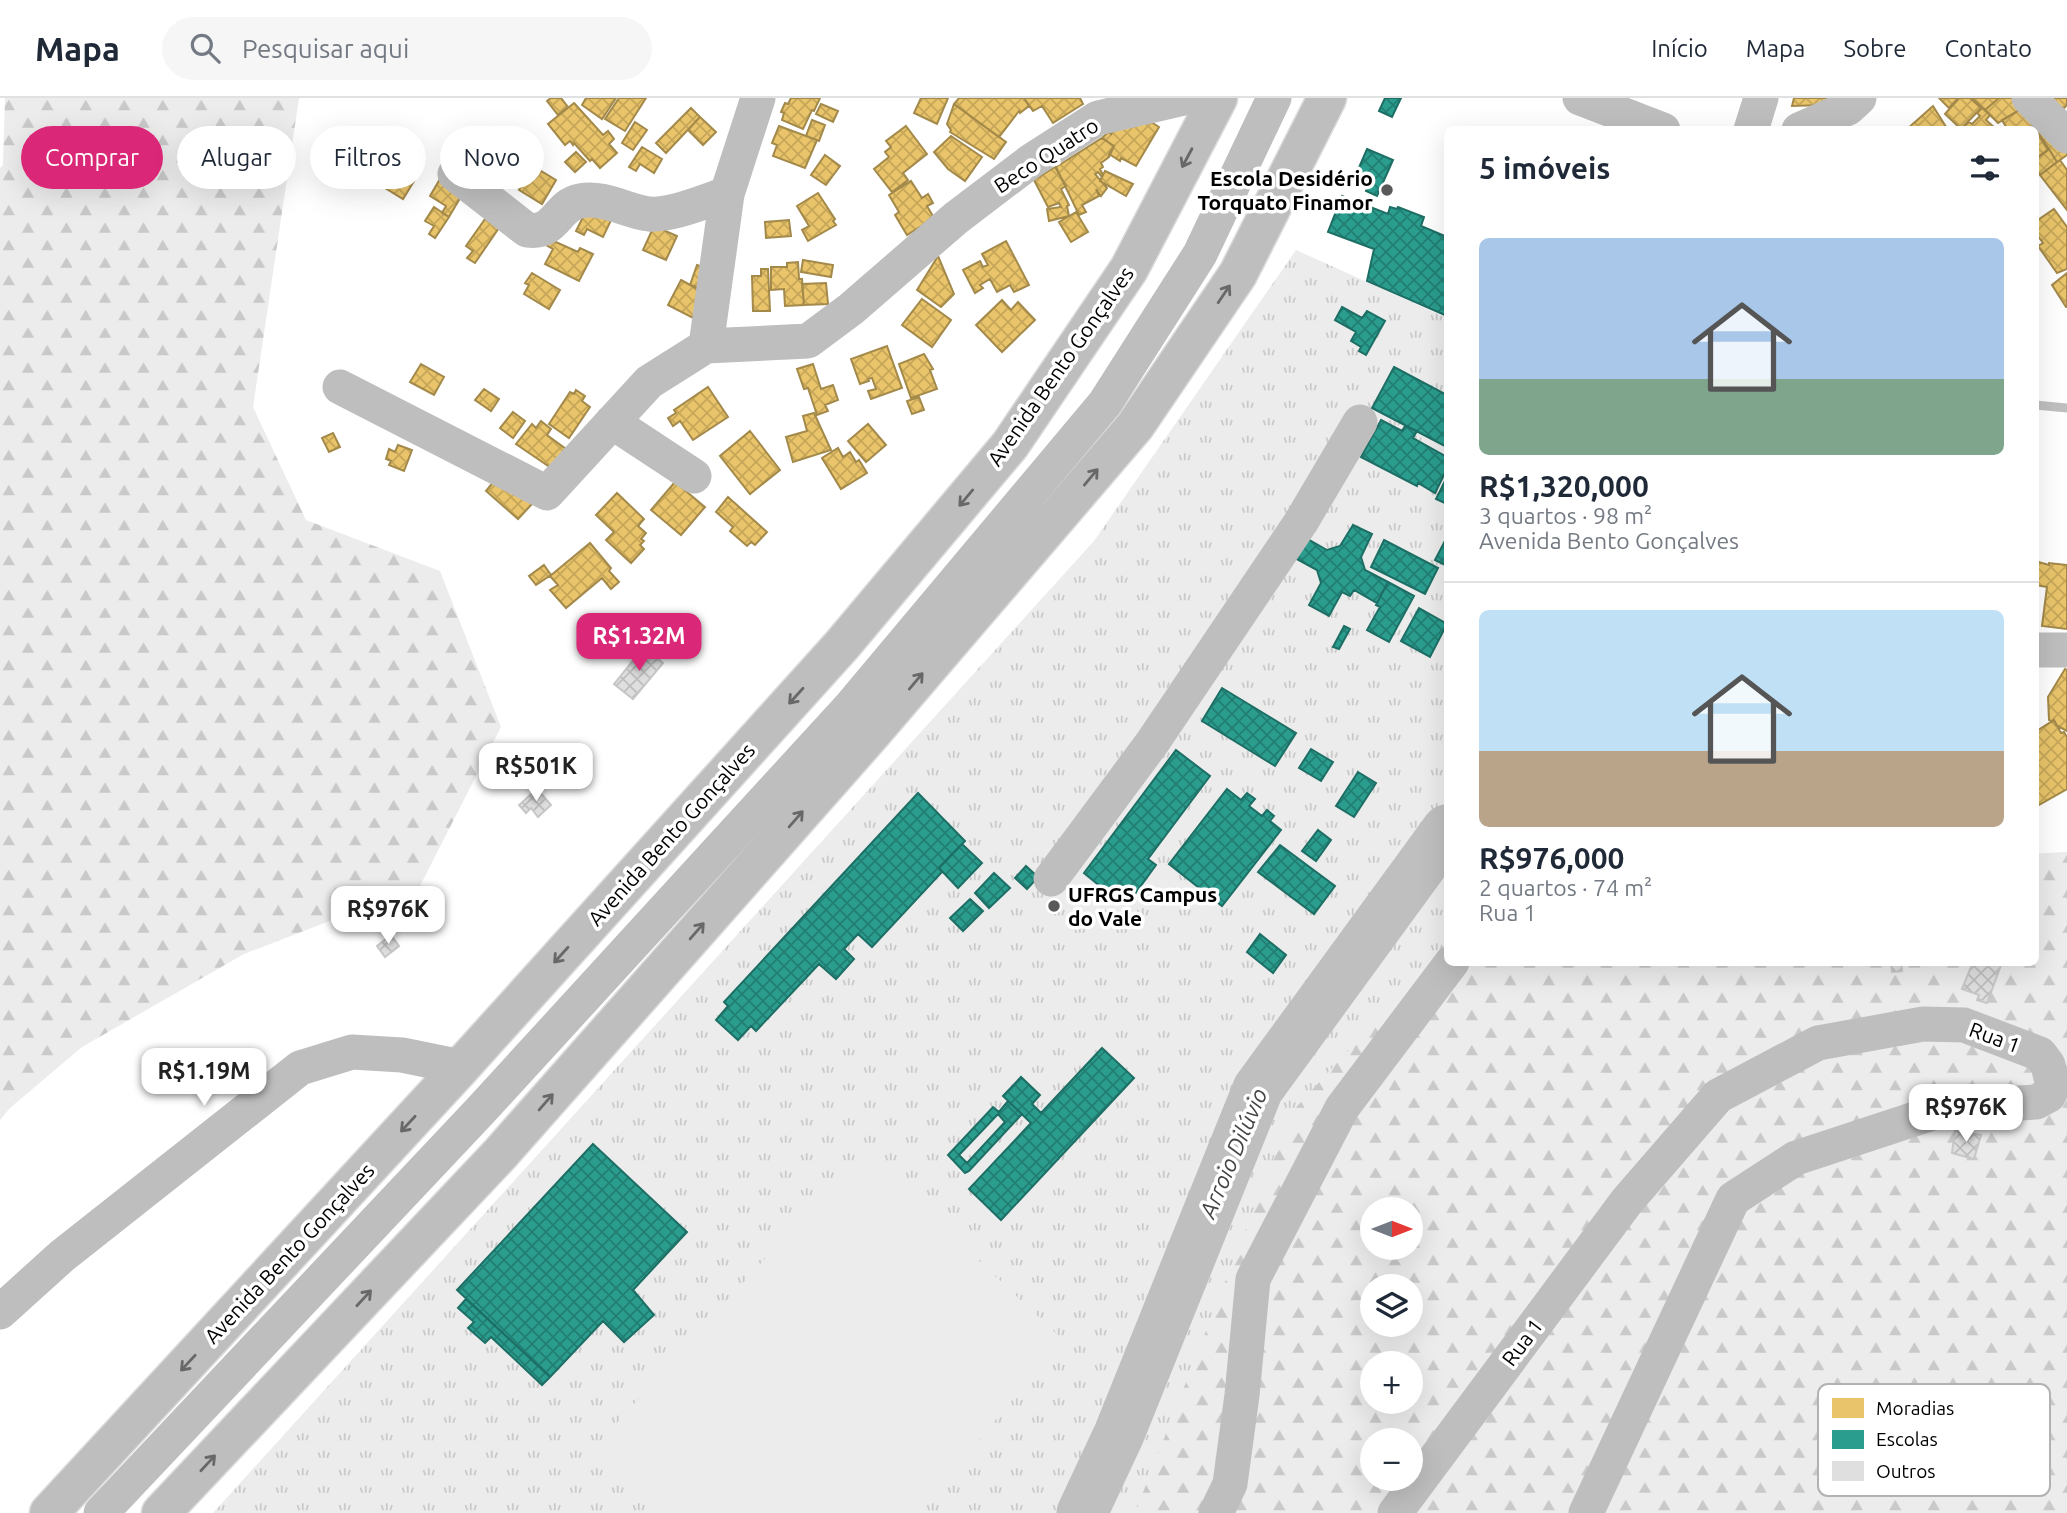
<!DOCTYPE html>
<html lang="pt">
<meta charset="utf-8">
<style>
body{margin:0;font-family:Ubuntu,sans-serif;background:#f6f6f7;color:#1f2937;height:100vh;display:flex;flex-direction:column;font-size:26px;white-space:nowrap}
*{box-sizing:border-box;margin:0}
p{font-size:23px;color:#747a83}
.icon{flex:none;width:38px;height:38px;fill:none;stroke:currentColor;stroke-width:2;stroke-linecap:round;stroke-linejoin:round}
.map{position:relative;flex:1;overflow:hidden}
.side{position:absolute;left:1444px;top:28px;width:595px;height:840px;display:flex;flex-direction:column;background:#fff;border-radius:10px;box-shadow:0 7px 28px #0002}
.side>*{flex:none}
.guide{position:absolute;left:21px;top:28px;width:665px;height:63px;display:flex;gap:14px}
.needle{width:46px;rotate:90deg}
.controls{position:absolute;left:1360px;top:1099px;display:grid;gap:14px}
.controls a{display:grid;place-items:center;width:63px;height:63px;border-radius:50%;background:#fff;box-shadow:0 7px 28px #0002;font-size:35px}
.price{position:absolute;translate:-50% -60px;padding:0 16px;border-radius:14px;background:#fff;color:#222;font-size:23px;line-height:46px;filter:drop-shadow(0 2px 4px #0008)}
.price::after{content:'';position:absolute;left:50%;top:42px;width:21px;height:16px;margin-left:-10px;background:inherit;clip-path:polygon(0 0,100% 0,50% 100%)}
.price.active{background:#db2777;color:#fff}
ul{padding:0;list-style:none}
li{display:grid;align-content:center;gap:14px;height:371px;padding:0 35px}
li+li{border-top:2px solid #e0e1e3}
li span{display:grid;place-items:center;height:217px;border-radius:10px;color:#555}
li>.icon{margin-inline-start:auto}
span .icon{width:126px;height:126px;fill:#fffc;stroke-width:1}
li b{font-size:30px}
h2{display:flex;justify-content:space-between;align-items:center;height:84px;padding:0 35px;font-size:30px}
.tag{padding:0 24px;border-radius:32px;background:#fff;box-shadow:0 7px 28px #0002;font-size:24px;line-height:63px}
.tag.active{background:#db2777;color:#fff}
header{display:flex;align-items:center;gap:42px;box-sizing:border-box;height:98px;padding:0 35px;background:#fff;border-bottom:2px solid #e0e1e3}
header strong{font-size:33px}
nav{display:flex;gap:38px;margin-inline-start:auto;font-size:24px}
.search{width:490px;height:63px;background:#f6f6f7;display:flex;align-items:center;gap:18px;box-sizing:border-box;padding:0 24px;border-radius:38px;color:#747a83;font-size:26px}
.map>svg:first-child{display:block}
</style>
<header>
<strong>Mapa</strong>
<div class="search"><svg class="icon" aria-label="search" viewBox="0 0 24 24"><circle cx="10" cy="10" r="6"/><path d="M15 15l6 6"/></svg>Pesquisar aqui</div>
<nav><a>Início</a><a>Mapa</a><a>Sobre</a><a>Contato</a></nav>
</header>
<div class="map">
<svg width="2067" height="1415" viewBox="0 0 2067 1415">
<defs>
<pattern id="grass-tufts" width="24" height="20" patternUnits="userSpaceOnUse" patternTransform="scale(1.75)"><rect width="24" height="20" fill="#ececec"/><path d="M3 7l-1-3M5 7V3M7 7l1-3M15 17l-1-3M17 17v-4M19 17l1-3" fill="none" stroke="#c9c9c9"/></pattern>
<pattern id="forest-firs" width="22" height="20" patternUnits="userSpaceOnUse" patternTransform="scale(1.75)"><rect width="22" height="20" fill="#ececec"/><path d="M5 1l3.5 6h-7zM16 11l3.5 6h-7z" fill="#c9c9c9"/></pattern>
<pattern id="homes-cross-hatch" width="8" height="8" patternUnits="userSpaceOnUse" patternTransform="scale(1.75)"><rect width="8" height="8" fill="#e9c46a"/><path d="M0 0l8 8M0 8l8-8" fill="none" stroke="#c6a75a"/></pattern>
<pattern id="schools-cross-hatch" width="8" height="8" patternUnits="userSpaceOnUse" patternTransform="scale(1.75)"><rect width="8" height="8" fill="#2a9d8f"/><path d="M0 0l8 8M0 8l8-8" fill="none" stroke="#227e72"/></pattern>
<pattern id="building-cross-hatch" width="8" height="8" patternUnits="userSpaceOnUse" patternTransform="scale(1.75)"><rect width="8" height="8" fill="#dfdfdf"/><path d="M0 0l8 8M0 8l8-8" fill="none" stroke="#bebebe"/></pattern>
</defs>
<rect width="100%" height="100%" fill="#fff"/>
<!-- grass -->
<path fill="url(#grass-tufts)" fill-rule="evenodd" d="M1296,152L1447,220V864H2035V756L2067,754V1415H213L1094,443ZM1372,1111H1410V1150H1372ZM1372,1188H1410V1227H1372ZM1372,1265H1410V1304H1372ZM1372,1342H1410V1381H1372Z"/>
<!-- forest -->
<path fill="url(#forest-firs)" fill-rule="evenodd" d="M5,0H299L253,309L306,422L440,473L501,629L420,788L244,856L82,949L10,1010L0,1022V70L3,67Z
M2067,754V1415H1135L1291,1015L1447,844V864H2035V756ZM1372,1111H1410V1150H1372ZM1372,1188H1410V1227H1372ZM1372,1265H1410V1304H1372ZM1372,1342H1410V1381H1372Z"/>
<!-- garden -->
<path fill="#ececec" d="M862,1053L1063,1242L917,1415H672L597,1347Z"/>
<!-- homes -->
<path fill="url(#homes-cross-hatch)" stroke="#a3894a" stroke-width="2" d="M551,0H561L568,9L558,17L547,3Z
M586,0H616L602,21L582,7Z
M619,0H646L625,33L605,21Z
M791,0H820L814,13L812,12L803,31L782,22L784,15L781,14L785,5L788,6Z
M921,0H948L937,26L914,15Z
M959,0H1024L1029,8L1020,15L1019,13L999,39L954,6Z
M1024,0H1080L1083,6L1053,25L1042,8L1033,13Z
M1794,0H1833L1824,7L1792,8Z
M1939,0H1958L1949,10Z
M1959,0H1970L1981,10L1961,31L1945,16Z
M1972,0H1999L1985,12Z
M1999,0H2012L2021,11L1998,25L1985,12Z
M2042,0H2067V7L2055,19Z
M574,5L603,37L608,33L614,41L609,46L617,55L600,70L592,61L590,63L574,45L573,47L570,43L565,47L548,26Z
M821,6L838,13L833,24L816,16Z
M954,6L1006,44L994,61L950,34L951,32L947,26Z
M1933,8L1948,32H1906Z
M691,10L700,19L666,55L656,45Z
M1982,10L1990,17L1986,22L1997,32L1961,31L1969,24L1972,26L1980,18L1977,15Z
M2021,11L2033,28L2028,32H2008L2002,22Z
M1140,17L1159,29L1136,68L1121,60L1120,63L1109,56L1114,48L1102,40L1108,34L1111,36L1115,28Z
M700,19L716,34L703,47L688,32Z
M812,22L825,27L819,43L806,38Z
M635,24L647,32L633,52L622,45Z
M779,28L817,42L805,70L773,58L777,47L772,45Z
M906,28L927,56L903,75L908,82L892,94L874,71L889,59L885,54L891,49L886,43Z
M2035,29L2067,45V57L2057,64Z
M477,30L500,51L484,68L461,48Z
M2035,32L2048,52L2035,61Z
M951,38L982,59L965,83L948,71L934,54Z
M1102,40L1114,48L1109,59L1101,65L1103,69L1100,71L1103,77L1101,78L1098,74L1095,76L1107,90L1101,98L1096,91L1099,98L1082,107L1086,114L1079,117L1056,69Z
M642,49L662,61L654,75L640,66L636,73L629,69Z
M2049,51L2057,64L2040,77L2035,69V61Z
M386,54L419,75L403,101L377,85L385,73L390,77L392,75L379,66Z
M576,54L586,64L575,74L565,64Z
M825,57L840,68L826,87L811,77Z
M2060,62L2067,72V112L2040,77Z
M533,68L556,82L542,106L519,92Z
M1055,69L1066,88L1061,91L1069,107L1067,108L1069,118L1049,123L1047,111L1061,109L1059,105L1048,109L1034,82Z
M1105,73L1133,86L1126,98L1100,83Z
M443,76L466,90L449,119L442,115L446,108L430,98Z
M911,83L922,100L928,96L933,105L927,108L934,120L907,137L895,117L899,114L889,97Z
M818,95L835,121L833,123L836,127L808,143L802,132L809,128L797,108Z
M591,103L615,114L603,139L587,131L584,137L576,133Z
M434,109L449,119L435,140L429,136L434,128L425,123Z
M2054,111L2067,129V171L2057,175L2038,148L2043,145L2035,134V124Z
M490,114L503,124L475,165L467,160L473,153L466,148Z
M1076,114L1088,134L1071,144L1059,124Z
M789,122L791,138L766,140L765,124Z
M654,128L677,138L666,162L643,152Z
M549,141L578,154L580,150L593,156L579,183L545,166L553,151L546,147Z
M1006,143L1029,187L1014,194L1010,187L997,194L990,181L980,187L983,190L975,195L963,172L980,163L983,169L988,167L982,156Z
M938,158L954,196L941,209L917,192Z
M803,162L833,167L831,179L801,174Z
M798,164L799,181H802L804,207L785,208L784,191L771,192V169H787V165Z
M697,167L711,172L697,189L690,187Z
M761,171H768L770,213H753L752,178H761Z
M532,175L560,192L549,211L524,196L529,187L525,185Z
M2067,175V209H2066L2052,187Z
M681,182L705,195L693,220L668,207Z
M826,185L828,206L804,207L802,186Z
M922,201L951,222L932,249L902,227Z
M1002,202L1011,212L1018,204L1035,222L1002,254L976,227Z
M887,248L902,290L871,301L868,293L876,291L872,280L868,281L869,283L860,286L851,261Z
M924,256L933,271L930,272L937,291L911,300L899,266Z
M421,266L444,279L434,297L410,284Z
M813,266L821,291L833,287L838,302L825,307L828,313L817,317L808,290L804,291L797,271Z
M708,289L728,319L693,342L680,323L673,328L668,320L676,315L674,312Z
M484,291L499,301L491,313L475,302Z
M576,292L585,298L582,303L590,309L569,340L549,326L570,294L574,296Z
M919,299L924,312L912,316L907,303Z
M513,314L525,323L513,340L500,330Z
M814,315L831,352L793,364L786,339L807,333L803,318Z
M541,323L551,331L547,337L566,351L551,370L516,346L532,326L536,330Z
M868,326L886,347L866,364L848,343Z
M750,333L780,372L750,396L720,358Z
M333,335L340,349L329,354L322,340Z
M398,347L412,352L404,373L389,367L391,363L386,361L389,351L395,354Z
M838,350L843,359L850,354L856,364L859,362L867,375L841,391L822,360Z
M499,377L532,406L518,421L486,393Z
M675,384L705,409L681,437L651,412Z
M617,395L644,421L638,428L646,435L641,441L644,443L640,447L644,451L631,465L606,442L614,434L596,417Z
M728,399L767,434L755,447L751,444L747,448L730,433L733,429L716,414Z
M590,445L611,470L609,473L619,484L611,491L602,480L566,510L550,492L558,487L550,478Z
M2035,463L2049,467V465L2067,467V531L2042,528L2047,489L2035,487Z
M544,467L551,477L536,487L529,478Z
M2065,571L2067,572V633L2056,627L2054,622L2052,624L2049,622L2048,599Z
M2054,622L2061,635L2064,634L2067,639V691L2037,708L2035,634Z"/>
<!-- schools -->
<path fill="url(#schools-cross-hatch)" stroke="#1d6e64" stroke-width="2" fill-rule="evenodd" d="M1385,0H1401L1392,19L1379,13Z
M1367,51L1393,62L1377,98L1366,93L1368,87L1354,81Z
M1342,98L1388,116L1390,109L1397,111L1398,109L1424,119L1421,128L1447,139V218L1367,183L1374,151L1328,134Z
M1342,209L1362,220L1367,213L1385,223L1366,257L1359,253L1361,249L1351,243L1356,234L1335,222Z
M1394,269L1447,297V349L1372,310Z
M1381,322L1402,333L1405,328L1417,333L1413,340L1447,359V371L1435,395L1418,385L1417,388L1361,359Z
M1447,379V406L1436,401Z
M1353,427L1372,436L1361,459L1365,472L1388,484L1377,505L1354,492L1350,498L1342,494L1329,518L1309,507L1321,485L1317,472L1295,460L1306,440L1327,452L1340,448Z
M1447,439V468L1435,462Z
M1384,442L1438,470L1425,496L1371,469Z
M1388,484L1414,498L1389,544L1367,532L1380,509L1376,507Z
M1419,510L1447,526L1430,559L1401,543Z
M1344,528L1350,531L1339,551L1333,549Z
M1222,590L1296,635L1275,668L1202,623Z
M1311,651L1333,664L1321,683L1299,670Z
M1176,652L1210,678L1148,761L1156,767L1132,800L1123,793L1117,802L1084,775Z
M1358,674L1376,685L1354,719L1336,708Z
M1227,691L1241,702L1247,695L1255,701L1249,708L1262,718L1267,712L1274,718L1270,723L1281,732L1222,808L1169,766Z
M918,695L965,743L939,770L942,774L872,849L858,836L844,851L854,861L836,881L819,866L756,933L751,928L738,942L716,922L728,908L724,904Z
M1318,732L1331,742L1316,763L1302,753Z
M962,746L982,765L958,790L939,770Z
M1280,747L1335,788L1314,816L1258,774Z
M1026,768L1038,779L1027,791L1015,780Z
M994,775L1010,790L989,810L975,795Z
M970,801L983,813L963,833L950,820Z
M1260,836L1286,857L1273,875L1247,854Z
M1102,950L1134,980L1001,1122L969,1091L1031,1025L1003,998L1021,979L1040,997L1032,1006L1041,1015Z
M1008,1003L1022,1016L969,1073L965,1075L948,1057L993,1009L999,1014ZM998,1016L1005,1024L967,1065L959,1057Z
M593,1046L687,1134L633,1192L654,1217L624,1244L603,1223L550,1279L457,1192Z
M466,1201L550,1279L542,1287L491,1239L485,1245L468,1230L474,1224L458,1210Z"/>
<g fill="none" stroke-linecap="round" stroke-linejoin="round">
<!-- stream -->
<path stroke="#bfbfbf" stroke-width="9" d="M2035,307L2067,310"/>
<!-- river -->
<path stroke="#bfbfbf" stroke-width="51" d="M1082,1415L1119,1336L1258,991L1447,732"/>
</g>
<!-- building -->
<path fill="url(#building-cross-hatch)" stroke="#c7c7c7" stroke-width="2" d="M644,549L663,565L633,601L614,586Z
M537,691L551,707L538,719L531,710L526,715L519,707Z
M391,837L399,848L385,859L377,848Z
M1891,864H1901L1902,873L1892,874Z
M1973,864H1994L2001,867L1987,905L1977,902L1979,897L1962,891Z
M1955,1032L1981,1037L1974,1061L1952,1055Z"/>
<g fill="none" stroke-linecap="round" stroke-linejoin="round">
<defs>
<path id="major" d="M49,1415L461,969L842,547L1010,347L1129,171L1218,0
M161,1415L501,1055L872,635L1135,328L1238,176L1327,0"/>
</defs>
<!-- major casing -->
<use href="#major" stroke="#dbdbdb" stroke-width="41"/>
<!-- minor -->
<path stroke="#bebebe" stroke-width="35" d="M1580,0L1663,32
M2029,0L2067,38
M1751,32L1761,0
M1799,32L1848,10L1859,0
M455,76L527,132C556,137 557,107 580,103C604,98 626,113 649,116C671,118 705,103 727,96L706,248L808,243L851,211L956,120L1031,63L1098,20L1184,0
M727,96L758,0
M340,289L547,395L649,284L706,248
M612,324L694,378
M2035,552H2067
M1051,781L1152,645L1301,424L1360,324
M0,1214L62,1158L300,970L352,954L402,957L461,969
M101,1415L481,1012L851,608L1105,305L1200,156L1274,0
M1216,1415L1230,1386L1242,1297L1253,1181L1342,1010L1452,864
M1395,1415L1627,1103L1718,998L1818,945L1923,926L1964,927L2040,956L2048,967L2053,988L2049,997L2036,1004L1951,1009L1796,1060L1733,1101L1586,1415"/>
<!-- major -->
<use href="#major" stroke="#bebebe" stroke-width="38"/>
</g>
<!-- one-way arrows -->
<defs><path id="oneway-shaft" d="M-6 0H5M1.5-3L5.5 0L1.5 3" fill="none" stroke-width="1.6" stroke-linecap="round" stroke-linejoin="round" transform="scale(1.75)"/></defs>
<g stroke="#686868">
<use href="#oneway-shaft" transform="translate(1187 60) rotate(118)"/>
<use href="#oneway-shaft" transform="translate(1224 196) rotate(-56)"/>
<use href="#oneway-shaft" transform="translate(1091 379) rotate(-50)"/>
<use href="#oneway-shaft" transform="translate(966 400) rotate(130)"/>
<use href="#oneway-shaft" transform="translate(916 583) rotate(-50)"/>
<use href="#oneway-shaft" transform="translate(796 598) rotate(132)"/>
<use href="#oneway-shaft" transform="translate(796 721) rotate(-49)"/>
<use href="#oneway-shaft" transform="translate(697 833) rotate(-49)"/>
<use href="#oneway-shaft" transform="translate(561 857) rotate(132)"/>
<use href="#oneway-shaft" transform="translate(546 1004) rotate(-49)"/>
<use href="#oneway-shaft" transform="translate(408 1026) rotate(133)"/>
<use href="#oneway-shaft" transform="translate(364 1200) rotate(-47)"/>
<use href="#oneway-shaft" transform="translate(188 1265) rotate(133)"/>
<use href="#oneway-shaft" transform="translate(208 1365) rotate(-47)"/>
</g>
<!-- markers -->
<g fill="#595959" stroke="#fff" stroke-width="2.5">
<circle cx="1387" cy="92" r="7"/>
<circle cx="1054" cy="808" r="7"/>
</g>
<g text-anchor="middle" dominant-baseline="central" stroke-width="7" stroke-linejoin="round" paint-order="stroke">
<!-- street labels -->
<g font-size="21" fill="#000" stroke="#fff">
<text transform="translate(1046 57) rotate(-33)">Beco Quatro</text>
<text transform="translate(1060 268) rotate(-55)">Avenida Bento Gonçalves</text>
<text transform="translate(671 736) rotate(-48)">Avenida Bento Gonçalves</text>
<text transform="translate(1995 939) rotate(20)">Rua 1</text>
<text transform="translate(289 1155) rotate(-47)">Avenida Bento Gonçalves</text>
<text transform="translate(1522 1244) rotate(-53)">Rua 1</text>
</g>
<!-- poi labels -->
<g font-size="21" font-weight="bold" fill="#000" stroke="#fff" text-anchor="end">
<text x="1373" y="80">Escola Desidério<tspan x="1373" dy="24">Torquato Finamor</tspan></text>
<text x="1068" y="796" text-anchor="start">UFRGS Campus<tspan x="1068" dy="24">do Vale</tspan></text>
</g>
<!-- water labels -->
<g font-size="23" font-style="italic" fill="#444" stroke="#fff">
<text transform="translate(1233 1055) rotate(-67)">Arroio Dilúvio</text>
</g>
</g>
<!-- legend -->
<rect x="1818" y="1286" width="232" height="112" rx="10" fill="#fff" stroke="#b2b2b2" stroke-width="2"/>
<rect x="1832" y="1300" width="32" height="20" fill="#e9c46a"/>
<rect x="1832" y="1332" width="32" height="19" fill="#2a9d8f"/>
<rect x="1832" y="1363" width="32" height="20" fill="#dfdfdf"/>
<g font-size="19" fill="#000">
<text x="1876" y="1317">Moradias</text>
<text x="1876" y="1348">Escolas</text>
<text x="1876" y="1380">Outros</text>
</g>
</svg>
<div class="controls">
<a><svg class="needle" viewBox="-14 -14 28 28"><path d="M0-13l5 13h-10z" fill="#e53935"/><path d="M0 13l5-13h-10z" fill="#747a83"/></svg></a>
<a><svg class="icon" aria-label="layers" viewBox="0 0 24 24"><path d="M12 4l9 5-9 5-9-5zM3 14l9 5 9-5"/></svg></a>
<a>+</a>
<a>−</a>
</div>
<b class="price active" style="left:639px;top:575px">R$1.32M</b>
<b class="price" style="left:536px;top:705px">R$501K</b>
<b class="price" style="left:388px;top:848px">R$976K</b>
<b class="price" style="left:204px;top:1010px">R$1.19M</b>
<b class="price" style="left:1966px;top:1046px">R$976K</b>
<div class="guide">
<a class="tag active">Comprar</a>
<a class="tag">Alugar</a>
<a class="tag">Filtros</a>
<a class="tag">Novo</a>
</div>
<section class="side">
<h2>5 imóveis<svg class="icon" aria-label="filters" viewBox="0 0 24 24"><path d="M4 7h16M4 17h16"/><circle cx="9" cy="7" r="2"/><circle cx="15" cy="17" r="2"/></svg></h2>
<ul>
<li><span style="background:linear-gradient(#a9c7e8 65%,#7fa58c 0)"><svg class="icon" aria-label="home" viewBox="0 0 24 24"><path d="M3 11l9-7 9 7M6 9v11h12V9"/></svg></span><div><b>R$1,320,000</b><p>3 quartos · 98 m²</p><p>Avenida Bento Gonçalves</p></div></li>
<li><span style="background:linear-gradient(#bfe0f5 65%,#b9a48a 0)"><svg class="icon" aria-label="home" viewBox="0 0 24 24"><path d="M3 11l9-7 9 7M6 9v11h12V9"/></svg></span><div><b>R$976,000</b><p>2 quartos · 74 m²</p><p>Rua 1</p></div></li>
</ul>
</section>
</div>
